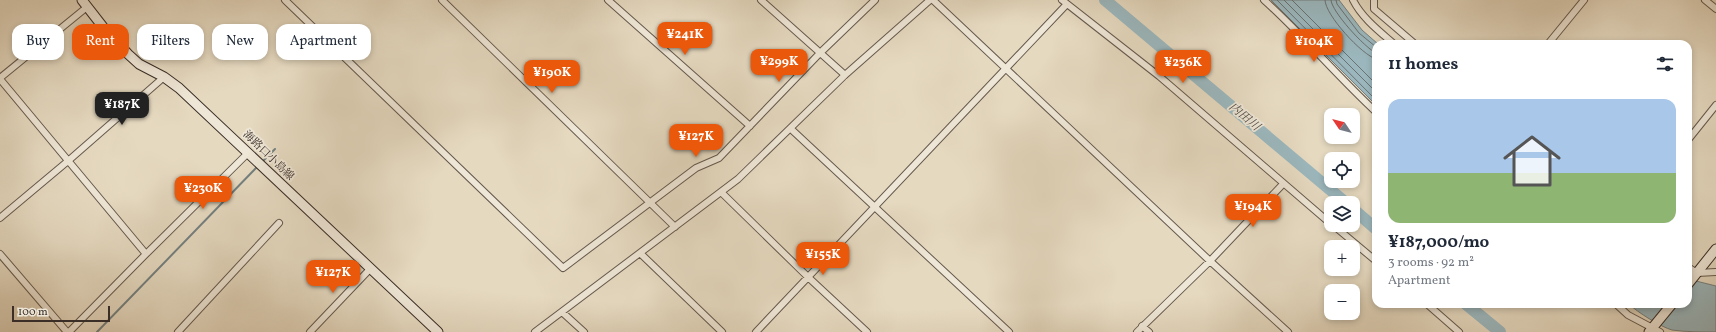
<!DOCTYPE html>
<meta charset="utf-8">
<style>
body{margin:0;font-family:Vollkorn,"Noto Serif JP",serif;background:#f2f2f3;color:#1f2937;height:100vh;display:flex;flex-direction:column;font-size:15px;white-space:nowrap}
*{box-sizing:border-box;margin:0}
p{font-size:13px;color:#747a83}
.icon{flex:none;width:22px;height:22px;fill:none;stroke:currentColor;stroke-width:2;stroke-linecap:round;stroke-linejoin:round}
.map{position:relative;flex:1;overflow:hidden}
.side{position:absolute;left:1372px;top:40px;width:320px;height:268px;display:flex;flex-direction:column;background:#fff;border-radius:12px;box-shadow:0 2px 6px #0003}
.side>*{flex:none}
.guide{position:absolute;left:12px;top:24px;width:380px;height:36px;display:flex;gap:8px}
.needle{width:26px;rotate:305deg}
.fabs{position:absolute;left:1324px;top:108px;display:grid;gap:8px}
.fabs a{display:grid;place-items:center;width:36px;height:36px;border-radius:8px;background:#fff;box-shadow:0 2px 6px #0003;font-size:20px}
.scale{position:absolute;left:12px;bottom:10px;width:98px;box-sizing:border-box;padding-left:4px;border:2px solid #3a2e27;border-top:0;font-size:11px;line-height:14px;white-space:nowrap;color:#3a2e27;-webkit-text-stroke:3px #eee6d6;paint-order:stroke}
.price{position:absolute;translate:-50% -34px;padding:0 9px;border-radius:8px;background:#ea580c;color:#fff;font-size:13px;line-height:26px;filter:drop-shadow(0 1px 2px #0008)}
.price::after{content:'';position:absolute;left:50%;top:24px;width:12px;height:9px;margin-left:-6px;background:inherit;clip-path:polygon(0 0,100% 0,50% 100%)}
.price.selected{background:#222;color:#fff}
ul{padding:0;list-style:none}
li{display:grid;align-content:center;gap:8px;height:212px;padding:0 16px}
li+li{border-top:1px solid #e0e1e3}
li span{display:grid;place-items:center;height:124px;border-radius:12px;color:#555}
li>.icon{margin-inline-start:auto}
span .icon{width:72px;height:72px;fill:#fffc;stroke-width:1}
li b{font-size:17px}
h2{display:flex;justify-content:space-between;align-items:center;height:48px;padding:0 16px;font-size:17px}
.pill{padding:0 14px;border-radius:12px;background:#fff;box-shadow:0 2px 6px #0003;font-size:14px;line-height:36px}
.pill.selected{background:#ea580c;color:#fff}
.map>svg:first-child{display:block}
</style>
<div class="map">
<svg width="1716" height="332" viewBox="0 0 1716 332">
<rect width="100%" height="100%" fill="#e5d9c0"/>
<filter id="stains"><feTurbulence type="fractalNoise" baseFrequency=".005" numOctaves="4"/><feColorMatrix values="0 0 0 0 .2 0 0 0 0 .09 0 0 0 0 .02 0 0 0 .5 -.17"/></filter>
<radialGradient id="worn" r=".72"><stop offset=".6" stop-color="#630" stop-opacity="0"/><stop offset="1" stop-color="#630" stop-opacity=".3"/></radialGradient>
<!-- water -->
<path fill="#9bb7bd" stroke="#748081" d="M1271,0H1339L1362,30L1378,44H1376V105Z
M1688,279L1716,286V332C1702,332 1686,332 1672,330C1661,327 1637,312 1629,304H1688Z"/>
<g fill="none" stroke-linecap="round" stroke-linejoin="round">
<!-- shore -->
<path stroke="#6a7272" stroke-width="1" d="M1277,0L1376,100
M1284,0L1376,92
M1292,0L1376,84
M1325,0C1325,15 1362,55 1376,59
M1331,0C1331,11 1365,48 1376,53
M1336,0L1337,4L1359,33L1376,47"/>
<!-- stream -->
<path stroke="#748081" stroke-width="2" d="M264,160L275,149
M97,332L257,167"/>
<!-- river -->
<path stroke="#9bb7bd" stroke-width="12" d="M1105,0L1346,203
M1353,209L1376,229
M1466,304L1500,332"/>
<defs>
<path id="street" d="M285,0L563,268L696,168L719,158L820,53L875,0
M442,0L675,227
M608,0L750,126
M761,0L845,75
M933,0L1210,261L1288,332
M1062,0L1159,76L1331,224
M1264,0C1303,35 1337,76 1376,112
M1353,0C1362,18 1379,31 1394,44
M1374,0V9L1415,44
M1705,0L1716,9
M1548,44L1584,0
M0,78L87,7
M0,79L146,254
M791,129L1009,332
M1688,140L1716,105
M721,192L809,278L867,332
M0,218L68,161L164,77
M1333,225L1376,261
M640,253L722,332
M0,254L67,332
M1688,267L1697,273L1716,272
M1427,304L1459,332
M1616,304L1628,315L1660,332
M562,312L584,332
M1142,326L1149,332
M69,332L146,254L248,153
M178,332L279,223
M310,332L370,269
M535,332L738,179L845,75L930,0
M756,332L1067,4
M1137,332L1210,261L1283,184"/>
<path id="secondary" d="M82,0L103,27L128,54L139,64L164,77L179,88L438,332
M1688,284L1716,249
M1649,332L1672,304"/>
</defs>
<!-- street casing -->
<use href="#street" stroke="#65594d" stroke-width="8"/>
<!-- secondary casing -->
<use href="#secondary" stroke="#3a2e27" stroke-width="11"/>
<!-- street -->
<use href="#street" stroke="#eee6d6" stroke-width="6"/>
<!-- secondary -->
<use href="#secondary" stroke="#eee6d6" stroke-width="9"/>
</g>
<g text-anchor="middle" dominant-baseline="central" stroke-width="3.5" stroke-linejoin="round" paint-order="stroke">
<!-- street labels -->
<g font-size="11" fill="#3a2e27" stroke="#eee6d6">
<text transform="translate(268 156) rotate(44)">海路口小島線</text>
</g>
<!-- water labels -->
<g font-size="12" font-style="italic" fill="#4d4945" stroke="#eee6d6">
<text transform="translate(1244 117) rotate(40)">内田川</text>
</g>
</g>
<rect width="100%" height="100%" filter="url(#stains)"/>
<rect width="100%" height="100%" fill="url(#worn)"/>
</svg>
<div class="fabs">
<a><svg class="needle" viewBox="-14 -14 28 28"><path d="M0-13l5 13h-10z" fill="#e53935"/><path d="M0 13l5-13h-10z" fill="#747a83"/></svg></a>
<a><svg class="icon" aria-label="locate" viewBox="0 0 24 24"><circle cx="12" cy="12" r="6"/><path d="M12 2v4M12 18v4M2 12h4M18 12h4"/></svg></a>
<a><svg class="icon" aria-label="layers" viewBox="0 0 24 24"><path d="M12 4l9 5-9 5-9-5zM3 14l9 5 9-5"/></svg></a>
<a>+</a>
<a>−</a>
</div>
<div class="scale">100 m</div>
<b class="price" style="left:685px;top:56px">¥241K</b>
<b class="price" style="left:1314px;top:63px">¥104K</b>
<b class="price" style="left:779px;top:83px">¥299K</b>
<b class="price" style="left:1183px;top:84px">¥236K</b>
<b class="price" style="left:552px;top:94px">¥190K</b>
<b class="price selected" style="left:122px;top:126px">¥187K</b>
<b class="price" style="left:696px;top:158px">¥127K</b>
<b class="price" style="left:203px;top:210px">¥230K</b>
<b class="price" style="left:1253px;top:228px">¥194K</b>
<b class="price" style="left:823px;top:276px">¥155K</b>
<b class="price" style="left:333px;top:294px">¥127K</b>
<div class="guide">
<a class="pill">Buy</a>
<a class="pill selected">Rent</a>
<a class="pill">Filters</a>
<a class="pill">New</a>
<a class="pill">Apartment</a>
</div>
<section class="side">
<h2>11 homes<svg class="icon" aria-label="filters" viewBox="0 0 24 24"><path d="M4 7h16M4 17h16"/><circle cx="9" cy="7" r="2"/><circle cx="15" cy="17" r="2"/></svg></h2>
<ul>
<li><span style="background:linear-gradient(#a9c7e8 60%,#8fb573 0)"><svg class="icon" aria-label="home" viewBox="0 0 24 24"><path d="M3 11l9-7 9 7M6 9v11h12V9"/></svg></span><div><b>¥187,000/mo</b><p>3 rooms · 92 m²</p><p>Apartment</p></div></li>
</ul>
</section>
</div>
